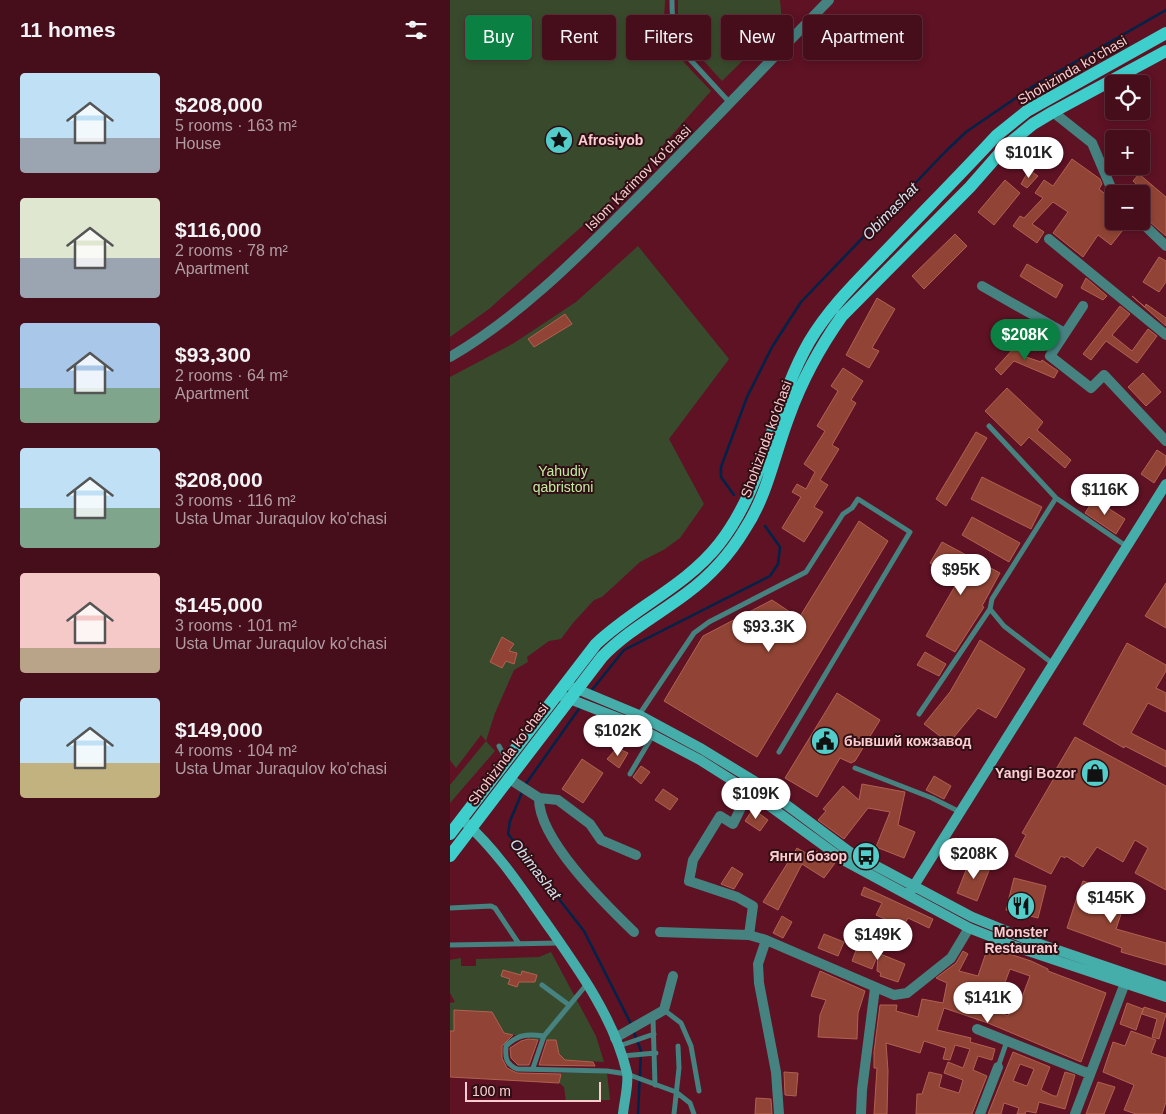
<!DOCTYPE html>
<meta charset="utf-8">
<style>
body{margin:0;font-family:Arial,sans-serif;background:#4d1724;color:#f1f3f6;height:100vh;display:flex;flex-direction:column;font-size:19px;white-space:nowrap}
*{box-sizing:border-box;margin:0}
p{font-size:16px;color:#b09ca3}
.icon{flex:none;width:28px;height:28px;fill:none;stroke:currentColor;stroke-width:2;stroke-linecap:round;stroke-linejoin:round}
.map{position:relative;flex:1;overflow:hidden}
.panel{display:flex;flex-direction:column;background:#460e1b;width:450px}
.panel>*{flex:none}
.hud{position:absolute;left:15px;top:15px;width:475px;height:45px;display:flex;gap:10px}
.tools{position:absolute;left:655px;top:75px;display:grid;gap:10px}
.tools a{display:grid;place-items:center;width:45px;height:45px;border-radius:5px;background:#460e1b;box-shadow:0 2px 8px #0003,0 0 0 1px #5e2e3a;font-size:25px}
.scale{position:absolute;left:15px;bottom:12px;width:136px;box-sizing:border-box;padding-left:5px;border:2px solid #fbccd0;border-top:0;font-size:14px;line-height:18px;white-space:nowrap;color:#fbccd0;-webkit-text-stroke:4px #300f14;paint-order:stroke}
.price{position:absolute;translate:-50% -42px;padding:0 11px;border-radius:18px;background:#fff;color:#222;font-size:16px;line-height:32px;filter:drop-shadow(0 1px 2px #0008)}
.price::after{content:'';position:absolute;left:50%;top:30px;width:15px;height:11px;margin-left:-8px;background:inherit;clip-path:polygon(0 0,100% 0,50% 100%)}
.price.current{background:#0b8043;color:#fff}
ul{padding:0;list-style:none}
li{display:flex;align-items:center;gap:15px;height:125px;padding:0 20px}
li span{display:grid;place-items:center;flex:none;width:140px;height:100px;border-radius:5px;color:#555}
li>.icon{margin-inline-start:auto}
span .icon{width:60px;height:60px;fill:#fffc;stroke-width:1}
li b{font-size:21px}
h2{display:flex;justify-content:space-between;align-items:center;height:60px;padding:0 20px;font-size:21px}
.chip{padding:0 18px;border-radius:5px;background:#460e1b;box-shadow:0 2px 8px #0003,0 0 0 1px #5e2e3a;font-size:18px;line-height:45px}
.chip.current{background:#0b8043;color:#fff}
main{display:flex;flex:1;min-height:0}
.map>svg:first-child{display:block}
</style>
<main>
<section class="panel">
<h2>11 homes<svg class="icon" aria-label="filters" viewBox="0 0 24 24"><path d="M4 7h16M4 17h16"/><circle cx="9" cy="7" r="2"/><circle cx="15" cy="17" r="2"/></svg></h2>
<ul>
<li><span style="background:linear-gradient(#bfe0f5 65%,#9aa5b1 0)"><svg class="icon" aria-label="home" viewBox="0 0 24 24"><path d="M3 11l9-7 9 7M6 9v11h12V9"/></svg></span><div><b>$208,000</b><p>5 rooms · 163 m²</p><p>House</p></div></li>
<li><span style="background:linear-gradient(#dfe7d0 60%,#9aa5b1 0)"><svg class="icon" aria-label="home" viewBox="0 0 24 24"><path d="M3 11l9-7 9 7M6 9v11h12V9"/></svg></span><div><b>$116,000</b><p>2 rooms · 78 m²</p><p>Apartment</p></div></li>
<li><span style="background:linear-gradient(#a9c7e8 65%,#7fa58c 0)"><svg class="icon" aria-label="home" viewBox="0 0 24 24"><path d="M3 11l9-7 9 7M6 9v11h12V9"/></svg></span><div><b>$93,300</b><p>2 rooms · 64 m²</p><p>Apartment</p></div></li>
<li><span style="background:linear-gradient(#bfe0f5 60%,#7fa58c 0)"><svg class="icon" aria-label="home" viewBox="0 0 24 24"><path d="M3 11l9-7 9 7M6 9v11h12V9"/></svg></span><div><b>$208,000</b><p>3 rooms · 116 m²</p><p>Usta Umar Juraqulov ko'chasi</p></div></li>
<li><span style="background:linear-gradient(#f6c9c9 75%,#b9a48a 0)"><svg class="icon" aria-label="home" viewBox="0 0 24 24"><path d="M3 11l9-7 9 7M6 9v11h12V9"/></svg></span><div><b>$145,000</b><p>3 rooms · 101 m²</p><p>Usta Umar Juraqulov ko'chasi</p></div></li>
<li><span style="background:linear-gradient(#bfe0f5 65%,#c2b280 0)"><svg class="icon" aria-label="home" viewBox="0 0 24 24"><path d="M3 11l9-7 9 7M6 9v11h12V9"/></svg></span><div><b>$149,000</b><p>4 rooms · 104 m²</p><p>Usta Umar Juraqulov ko'chasi</p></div></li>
</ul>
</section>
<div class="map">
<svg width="716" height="1114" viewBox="0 0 716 1114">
<rect width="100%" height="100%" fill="#5e1224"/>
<!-- green -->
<path fill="#394a2c" d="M0,0H215C215,9 213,19 215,28C220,52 245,73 261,91L174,189L39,309L0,337Z
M228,0H330L332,22L272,81L233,38L228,25Z
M188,246L279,359L219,439L254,504L230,538L215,549L190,562L152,597L144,600L123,623L111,639L99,641L77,657L78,662L64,670L45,713L36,741L45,751L0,803V785L36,741L31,735L6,768L0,760V377L64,343L126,302Z
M101,952L146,1036L154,1062L115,1060L109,1054L106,1040H88L54,1033L42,1012L4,1011V1031H0V1003L5,1002L0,993V960L11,958V966H26V959L89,957Z
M112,1073H157L160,1100L116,1101L114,1087L109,1083Z"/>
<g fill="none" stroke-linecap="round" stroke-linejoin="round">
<!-- stream -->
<path stroke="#002349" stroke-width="2.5" d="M284,495L271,477V467L297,397L322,347L351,302L496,151L516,132L585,85L716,10
M141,691L174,650L320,576L328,564L330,547L315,526
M75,785L131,706
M73,790L60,821L58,834L134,931L181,1024
M183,1030L191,1051L188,1114"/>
</g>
<!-- building -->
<path fill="#914435" stroke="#b16151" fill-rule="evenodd" d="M622,159L650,179L652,184L649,189L664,201V221H680L661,245L648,235L633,257L603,233L618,212L603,202L582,224L594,232L587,243L563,226L570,216L574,218L593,198L585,193L594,180L603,186Z
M579,170L588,176L577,188L571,184Z
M689,174L716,197V236L691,214V209L701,198L683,181Z
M555,180L570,193L544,225L528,212Z
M505,234L517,246L474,289L462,276Z
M709,257L716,261V282L709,292L693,282Z
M577,264L613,285L606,298L570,276Z
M636,278L657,296L653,300L631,288Z
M682,296L695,307L696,304L716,318V326Z
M427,298L445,309L422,348L429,351L419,368L396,355Z
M670,306L680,314L662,335L682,351L698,329L707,336L687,363L656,341L641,360L633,354Z
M115,314L122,324L84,347L78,339Z
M565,338L578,345L573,356L591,362L592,360L608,371L604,378L564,361L551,375L545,369L564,348L561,347Z
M393,368L413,381L401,400L406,403L382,445L389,449L370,480L378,485L364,507L373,512L354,542L332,528L351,497L342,492L347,484L356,489L365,472L354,464L375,431L367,426L388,391L381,386Z
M693,373L711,392L696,406L678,387Z
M557,388L593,422L587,430L621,460L615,468L579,437L571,446L535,411Z
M526,432L537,438L496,506L486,499Z
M707,450L716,456V464L704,483L691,474Z
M532,477L592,507L581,529L521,499Z
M644,499L675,519L666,534L635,513Z
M522,517L570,543L559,562L512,535Z
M409,521L438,541L307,757L214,701L253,636L322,600L349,618Z
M492,542L550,573L532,606L534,607L505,652L476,636L509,579L480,563Z
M716,583V628L695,616Z
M52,637L64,644L59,651L67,653L64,664L56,661L52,668L40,662Z
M530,640L575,669L546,718L528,708L499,743L474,724L500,692Z
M677,643L716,665V671L706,688L716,693V712L698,703L681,733L716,751V767L675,746L674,748L633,724Z
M475,652L496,664L489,676L467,665Z
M387,693L430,720L405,761L401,763L390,758L367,797L335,778Z
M625,737L716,786V890L685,873L698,848L685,840L673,862L647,847L633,867L616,856L615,858L611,856L601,874L565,856L576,835L572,833L607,773L605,771Z
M167,748L178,753L169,768L157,759Z
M132,759L153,773L133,803L112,789Z
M191,766L200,772L191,784L183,777Z
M484,776L501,786L494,799L476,790Z
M412,784L455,792L448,825L465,832L454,858L426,847L440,812L418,808L394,839L368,820L376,811L373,809L393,786L409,800Z
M213,789L228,799L220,810L205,800Z
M303,809L318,820L310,831L295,821Z
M347,848L363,857L367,851L385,863L374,878L352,864L328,910L313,902Z
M520,860L540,868L527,901L507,893Z
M282,867L293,874L284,889L271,884Z
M564,878L596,886L588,918L556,910Z
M633,881L677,896L666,929L716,943V965L671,952L672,948L617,928L628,894L639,897L641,894L630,889Z
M414,887L483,919L479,928L458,918L453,927L426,915L432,903L411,895Z
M332,916L342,922L333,938L323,933Z
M374,934L394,942L388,956L368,948Z
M410,940L431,948L428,953L455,964L448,982L430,976L431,973L427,971L428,954L422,969L402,961Z
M538,947L581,961L598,969V971L656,993L631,1062L538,1023L494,1008L487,1030L521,1038L520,1042L545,1049L542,1060L528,1056L523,1070L537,1076L522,1114H466L467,1094H472L479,1072L492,1075L489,1087L509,1093L513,1080L494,1073L498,1062L513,1068L520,1049L505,1045L500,1060L493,1059L496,1048L474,1041L470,1053L436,1043L438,1071L437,1114H424L427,1068H424V1052L430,1005H447L446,1011L468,1017L472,999L493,1003L497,983L486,978L506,963L513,951L518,954L509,971L528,976ZM560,969L580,976L571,1000L564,997L558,1016L542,1010L541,1013L509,1002L511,996L509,995L514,984H525L551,993Z
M53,970L71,975L72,971L87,975L85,982H69L67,987L58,984L60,979L51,976Z
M370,971L415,991L408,1013L407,1039L368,1037L370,1015L376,1000L361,996Z
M677,1003L693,1009L686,1030L670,1024Z
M694,1007L716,1014L709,1039L702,1037L707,1019L692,1014Z
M4,1010L42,1012L54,1033L63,1035L52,1046V1058L57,1068L67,1073L111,1074L109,1083L0,1077V1031H4Z
M681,1031L706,1040L701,1053L716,1058V1102L712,1114H686L674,1110L684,1085L653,1072L663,1042L675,1046Z
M78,1039L88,1040L79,1065H68L61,1058L60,1048L71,1041Z
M97,1040H106L109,1054L115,1060L143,1062L145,1066L89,1065Z
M563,1052L600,1067L591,1090L604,1096H607L615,1072L625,1075L615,1109L589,1102L586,1113L576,1111L575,1114H567L569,1108L554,1103L551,1114H538ZM570,1064L584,1069L577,1086L563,1081Z
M334,1072L348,1073L346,1096L335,1095Z
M648,1082L665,1087L654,1114H636Z
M306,1098L321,1099L322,1114H305Z"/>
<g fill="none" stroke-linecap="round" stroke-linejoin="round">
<!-- lane -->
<path stroke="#458280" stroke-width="5" d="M222,0C222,21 223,36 235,54L281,104
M539,426L606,498L676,546
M602,663L554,626L540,609L542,599L606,498
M469,714L540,609
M189,715L244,633L259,622L356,572L393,514L402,508L408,499L460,532L329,752
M49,746L56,759
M405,768L482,798L510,812
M180,774L203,735
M0,908L41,906L45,908L69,944
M0,945L109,943
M92,985L119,1005
M214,1010L231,1023L241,1046L249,1091
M203,1018L205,1085
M94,1036C78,1034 68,1034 56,1046C55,1058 56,1064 67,1069L157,1071L177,1074L226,1092L240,1103L244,1114
M169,1046L204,1034
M172,1056L206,1053
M548,1067L557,1041
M83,1068L94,1036L137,984
M224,1114L229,1068L228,1046"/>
<!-- street -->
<path stroke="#458280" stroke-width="10" d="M603,112L642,143L662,190L666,194
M690,221L716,246
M599,239L716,335
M532,286L615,333
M633,306L600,356L641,388L654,375L716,441
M0,357C70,316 127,258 184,201C250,135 314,67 379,0
M58,778L89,798C88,839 155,904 184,932
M89,798L108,800L140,824L151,840L186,855
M210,932L299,935L316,940L444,995L457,993L501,958L519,928
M299,935L303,906L287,897L239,881L243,860L270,816L283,824L299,791
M316,940L308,964L309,983L326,1072L329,1114
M527,1029L640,1074
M165,1038L214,1010L223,976
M411,1114L412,1090L425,988
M530,1114L548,1067
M625,1114L675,983"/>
<!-- secondary -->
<path stroke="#45aeab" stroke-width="10" d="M122,687L189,715L252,749L306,782L400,852L522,917L581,941L716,987
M107,694L176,721L250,760L299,791L395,861L519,928L575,950L716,997
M16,823C47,851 70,886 94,920C126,966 164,1017 177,1073C179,1084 174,1102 173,1114
M460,892L716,484"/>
<!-- primary -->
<path stroke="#3ecfcc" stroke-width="12" d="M0,834L146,644C185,607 236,586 269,544C316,484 322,407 359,342C379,308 407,281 434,253C471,214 510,175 546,136L577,111L716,33
M0,856L152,657C177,631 208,615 237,593C260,576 280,554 295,529C318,494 324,455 339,416C352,380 370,347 392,316L520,187L556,146L583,124L603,112L716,51"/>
</g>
<!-- icons -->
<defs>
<symbol id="sight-disc" viewBox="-11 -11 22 22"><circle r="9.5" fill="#53cdca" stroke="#300f14"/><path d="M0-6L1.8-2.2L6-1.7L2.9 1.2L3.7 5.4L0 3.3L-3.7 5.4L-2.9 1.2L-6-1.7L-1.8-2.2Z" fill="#111"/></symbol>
<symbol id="civic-disc" viewBox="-11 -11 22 22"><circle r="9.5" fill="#53cdca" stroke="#300f14"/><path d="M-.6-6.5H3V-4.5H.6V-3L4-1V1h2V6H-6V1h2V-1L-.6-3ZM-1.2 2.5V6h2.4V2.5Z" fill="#111"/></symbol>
<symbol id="shop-disc" viewBox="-11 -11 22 22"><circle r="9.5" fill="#53cdca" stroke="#300f14"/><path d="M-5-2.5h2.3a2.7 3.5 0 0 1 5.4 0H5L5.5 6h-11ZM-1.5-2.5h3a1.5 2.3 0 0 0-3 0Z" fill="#111"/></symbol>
<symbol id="bus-disc" viewBox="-11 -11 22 22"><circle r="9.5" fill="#53cdca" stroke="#300f14"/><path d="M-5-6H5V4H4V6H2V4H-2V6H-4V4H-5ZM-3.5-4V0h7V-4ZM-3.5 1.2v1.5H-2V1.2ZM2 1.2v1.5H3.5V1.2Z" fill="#111"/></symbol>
<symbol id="restaurant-disc" viewBox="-11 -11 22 22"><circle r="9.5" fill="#53cdca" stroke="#300f14"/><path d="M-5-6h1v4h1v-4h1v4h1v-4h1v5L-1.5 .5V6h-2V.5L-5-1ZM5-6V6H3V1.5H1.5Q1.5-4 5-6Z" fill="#111"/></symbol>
</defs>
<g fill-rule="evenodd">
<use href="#sight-disc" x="93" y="124" width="32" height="32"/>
<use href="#civic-disc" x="359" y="725" width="32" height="32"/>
<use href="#shop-disc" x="629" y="757" width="32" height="32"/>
<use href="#bus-disc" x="400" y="840" width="32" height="32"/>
<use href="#restaurant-disc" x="555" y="890" width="32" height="32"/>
</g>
<g text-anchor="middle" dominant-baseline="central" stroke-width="4" stroke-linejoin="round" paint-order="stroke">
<!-- street labels -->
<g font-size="14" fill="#fbccd0" stroke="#300f14">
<text transform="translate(622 70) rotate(-30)">Shohizinda ko'chasi</text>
<text transform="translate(188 178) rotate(-45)">Islom Karimov ko'chasi</text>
<text transform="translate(316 439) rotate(-70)">Shohizinda ko'chasi</text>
<text transform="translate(58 754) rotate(-53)">Shohizinda ko'chasi</text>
</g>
<!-- poi labels -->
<g font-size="14" font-weight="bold" fill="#fbccd0" stroke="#300f14" text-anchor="start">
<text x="128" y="140">Afrosiyob</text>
<text x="394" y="741">бывший кожзавод</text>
<text x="626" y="773" text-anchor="end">Yangi Bozor</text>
<text x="397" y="856" text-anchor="end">Янги бозор</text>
<text x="571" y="932" text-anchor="middle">Monster<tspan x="571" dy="16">Restaurant</tspan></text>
</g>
<!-- park labels -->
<g font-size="14" fill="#c2eda1" stroke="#300f14">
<text x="113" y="471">Yahudiy<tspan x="113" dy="16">qabristoni</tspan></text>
</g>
<!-- water labels -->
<g font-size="15" font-style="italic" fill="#d9e5f2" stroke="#300f14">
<text transform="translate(440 211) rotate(-46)">Obimashat</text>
<text transform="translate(86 869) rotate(52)">Obimashat</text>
</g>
</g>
</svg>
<div class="tools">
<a><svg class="icon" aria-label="locate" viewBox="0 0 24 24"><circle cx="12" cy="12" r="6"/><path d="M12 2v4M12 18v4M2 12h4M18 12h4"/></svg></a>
<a>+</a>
<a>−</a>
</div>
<div class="scale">100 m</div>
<b class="price" style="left:579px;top:179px">$101K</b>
<b class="price current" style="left:575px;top:361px">$208K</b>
<b class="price" style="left:655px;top:516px">$116K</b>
<b class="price" style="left:511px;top:596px">$95K</b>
<b class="price" style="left:319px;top:653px">$93.3K</b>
<b class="price" style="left:168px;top:757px">$102K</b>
<b class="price" style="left:306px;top:820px">$109K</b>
<b class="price" style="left:524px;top:880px">$208K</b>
<b class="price" style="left:661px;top:924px">$145K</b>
<b class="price" style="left:428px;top:961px">$149K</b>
<b class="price" style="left:538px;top:1024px">$141K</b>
<div class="hud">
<a class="chip current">Buy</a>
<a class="chip">Rent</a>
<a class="chip">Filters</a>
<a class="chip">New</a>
<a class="chip">Apartment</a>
</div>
</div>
</main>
